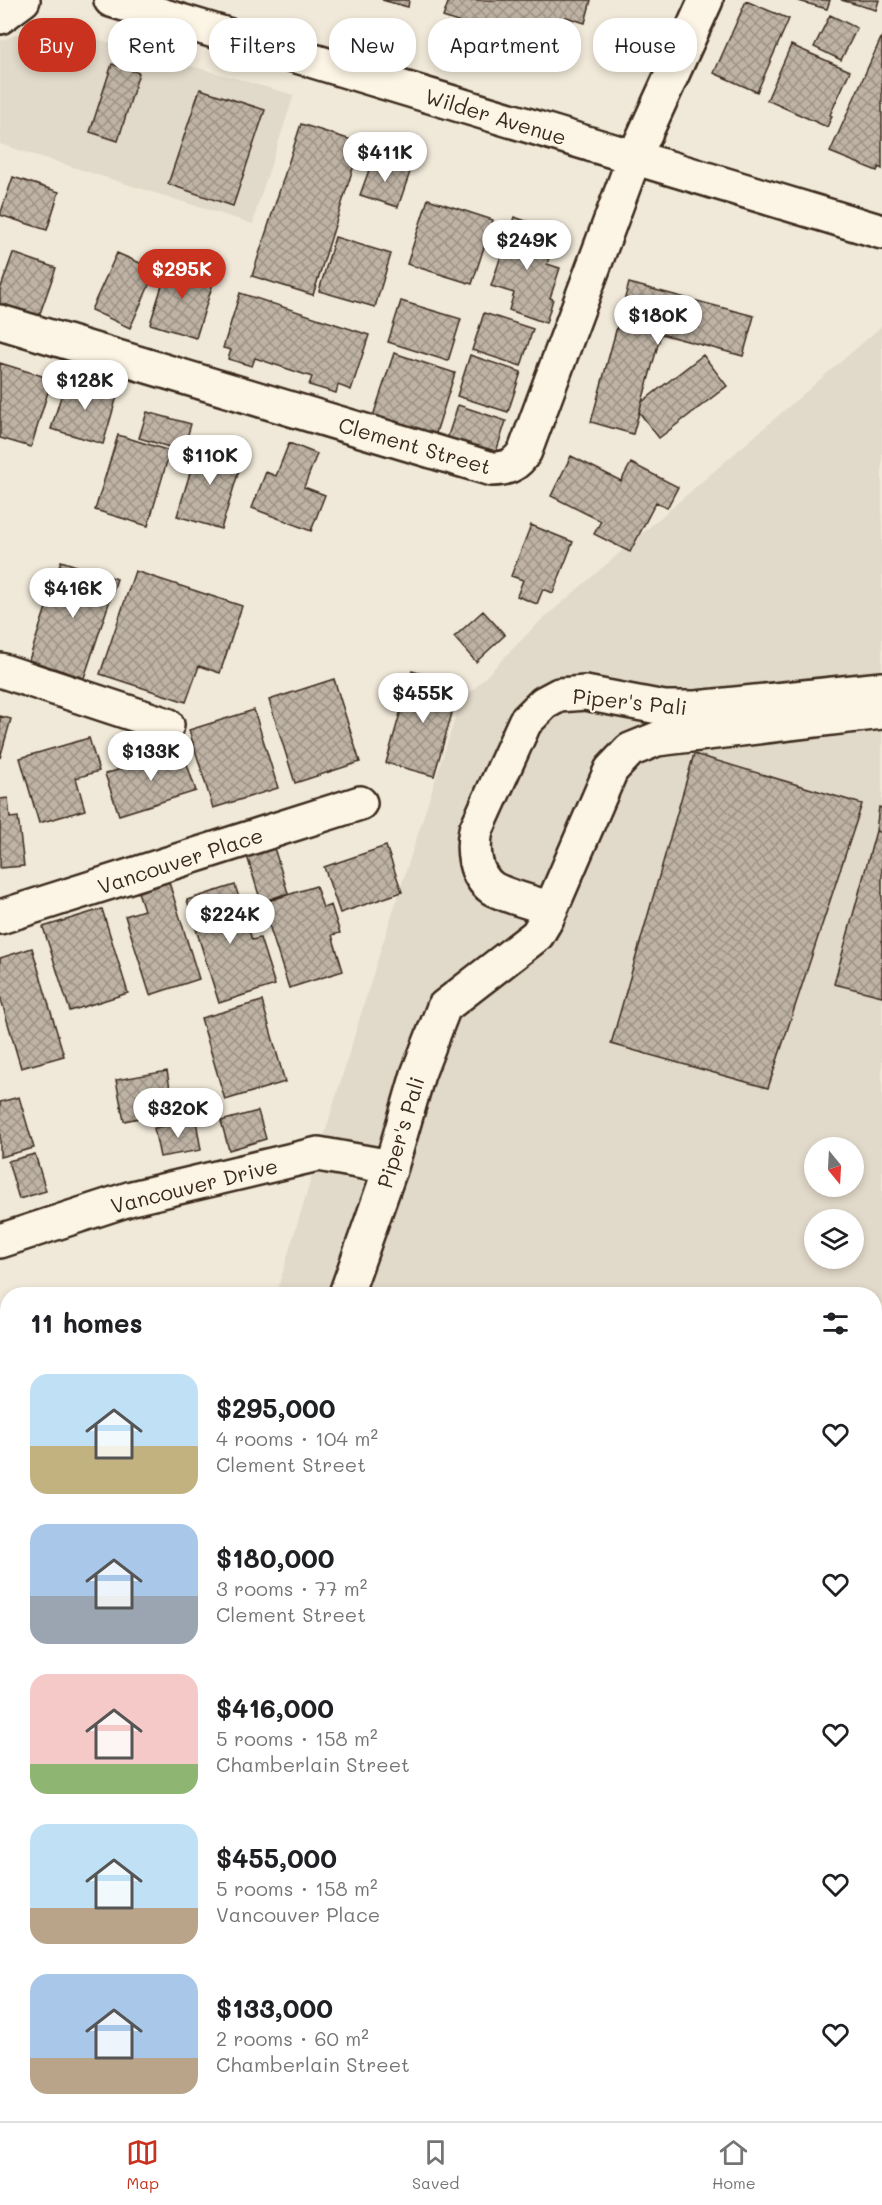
<!DOCTYPE html>
<meta charset="utf-8">
<style>
body{margin:0;font-family:Mali,sans-serif;background:#f2f2f2;color:#202124;height:100vh;display:flex;flex-direction:column;font-size:22px;white-space:nowrap}
*{box-sizing:border-box;margin:0}
p{font-size:20px;color:#757577}
.icon{flex:none;width:33px;height:33px;fill:none;stroke:currentColor;stroke-width:2;stroke-linecap:round;stroke-linejoin:round}
.map{position:relative;flex:1;overflow:hidden}
.details{position:absolute;left:0px;top:1287px;width:882px;height:834px;display:flex;flex-direction:column;background:#fff;border-radius:24px 24px 0 0;box-shadow:0 3px 9px #0003}
.details>*{flex:none}
.top-card{position:absolute;left:18px;top:18px;width:846px;height:54px;display:flex;gap:12px}
.needle{width:39px;rotate:162deg}
.fabs{position:absolute;left:804px;top:1137px;display:grid;gap:12px}
.fabs a{display:grid;place-items:center;width:60px;height:60px;border-radius:50%;background:#fff;box-shadow:0 3px 9px #0003;font-size:30px}
.price{position:absolute;translate:-50% -51px;padding:0 14px;border-radius:21px;background:#fff;color:#222;font-size:20px;line-height:39px;filter:drop-shadow(0 2px 3px #0008)}
.price::after{content:'';position:absolute;left:50%;top:36px;width:18px;height:14px;margin-left:-9px;background:inherit;clip-path:polygon(0 0,100% 0,50% 100%)}
.price.current{background:#c8321e;color:#fff}
ul{padding:0;list-style:none}
li{display:flex;align-items:center;gap:18px;height:150px;padding:0 30px}
li span{display:grid;place-items:center;flex:none;width:168px;height:120px;border-radius:18px;color:#555}
li>.icon{margin-inline-start:auto}
span .icon{width:72px;height:72px;fill:#fffc;stroke-width:1}
li b{font-size:26px}
h2{display:flex;justify-content:space-between;align-items:center;height:72px;padding:0 30px;font-size:26px}
.tag{padding:0 21px;border-radius:24px;background:#fff;box-shadow:0 3px 9px #0003;font-size:21px;line-height:54px}
.tag.current{background:#c8321e;color:#fff}
.tab-bar{display:flex;justify-content:space-around;align-items:center;height:84px;border-top:2px solid #e0e0e0;background:#fff;font-size:16px;color:#757577}
.tab-bar a{display:grid;justify-items:center;gap:3px}
.tab-bar .current{color:#c8321e}
.map>svg:first-child{display:block}
</style>
<div class="map">
<svg width="882" height="2121" viewBox="0 0 882 2121">
<defs>
<pattern id="building-cross-hatch" width="8" height="8" patternUnits="userSpaceOnUse" patternTransform="scale(1.5)"><rect width="8" height="8" fill="#beb3a4"/><path d="M0 0l8 8M0 8l8-8" fill="none" stroke="#9c9285"/></pattern>
</defs>
<rect width="100%" height="100%" fill="#f0e9d9"/>
<filter id="ink" filterUnits="userSpaceOnUse"><feTurbulence type="fractalNoise" baseFrequency=".0167" numOctaves="2"/><feDisplacementMap in="SourceGraphic" scale="12" xChannelSelector="R" yChannelSelector="G"/><feConvolveMatrix kernelMatrix="1 2 1 2 8 2 1 2 1" color-interpolation-filters="sRGB"/></filter>
<g filter="url(#ink)">
<!-- built -->
<path fill="#e1d9c9" fill-rule="evenodd" d="M44,24L294,95L258,204L253,224L0,144V41Z
M882,326V2121H166L168,2114H874V1294H276L378,958L460,703L535,626ZM814,1148H854V1186H814ZM814,1220H854V1258H814Z"/>
<!-- building -->
<path fill="url(#building-cross-hatch)" stroke="#3b2a1e" stroke-width="1.5" d="M382,0H409L408,7Z
M449,0H591L585,23L566,17L554,55L443,17Z
M795,0H830L827,9Z
M841,0H879L876,10Z
M746,1L789,19L757,92L714,73Z
M830,15L857,28L841,60L814,47Z
M882,36V169L879,167L877,171L830,152Z
M791,45L850,71L830,115L832,116L827,127L767,100Z
M112,64L139,73L118,141L90,132Z
M200,89L265,110L233,206L168,184Z
M301,124L361,143L313,295L252,276Z
M373,159L410,172L398,207L360,195Z
M13,177L59,192L47,230L0,215Z
M428,199L493,220L472,284L407,264Z
M514,217L541,226L538,234L555,240L547,264L560,268L550,298L553,299L546,323L509,310L514,293L491,286Z
M335,237L391,254L375,307L319,291Z
M13,253L56,268L38,319L0,306V290Z
M117,253L156,270L130,328L91,310Z
M169,263L215,277L196,338L150,324Z
M629,283L754,316L743,356L661,334L633,434L591,422Z
M240,293L369,335L351,390L338,385L336,393L309,385L312,377L255,358L252,366L228,359L231,350L223,348Z
M401,301L461,319L448,361L388,342Z
M484,313L533,329L521,366L472,350Z
M394,353L455,373L435,436L373,416Z
M470,355L521,372L508,412L457,396Z
M703,355L727,386L659,438L639,412L642,402Z
M0,363L52,379L31,447L0,438Z
M67,377L118,393L103,444L51,429Z
M458,405L506,421L495,455L447,439Z
M147,412L191,424L183,451L139,438Z
M118,435L170,451L148,526L95,510Z
M199,443L243,457L221,529L177,516Z
M289,443L317,454L304,487L325,495L311,531L252,508L266,472L276,476Z
M571,456L621,481L631,463L678,487L667,508L656,502L630,552L594,534L601,521L551,496Z
M531,525L573,542L553,593L543,589L537,604L517,596L523,580L511,576Z
M61,561L117,579L84,678L29,660Z
M135,571L242,606L220,673L199,666L186,702L100,674Z
M483,611L505,635L476,662L454,637Z
M412,671L460,685L434,776L386,763Z
M334,679L360,762L295,783L269,700Z
M254,710L278,788L213,808L189,730Z
M0,716L11,719L0,758Z
M89,738L99,771L76,778L85,810L39,823L20,758Z
M182,749L196,791L119,815L105,774Z
M694,754L862,804L768,1088L611,1044Z
M8,798L10,818L18,817L24,866L0,868V799Z
M879,807L882,808V833L876,831Z
M876,831L882,833V996L834,984Z
M271,838L288,893L261,902L244,846Z
M386,846L402,892L340,913L324,867Z
M168,879L199,979L150,995L125,916L144,910L137,889Z
M235,885L252,940L260,938L275,985L219,1003L187,900Z
M316,886L323,908L331,905L340,933L332,935L343,971L289,988L262,903Z
M102,909L128,993L70,1011L43,927Z
M32,948L64,1056L21,1068L0,996V958Z
M262,1001L285,1082L225,1100L201,1018Z
M167,1071L174,1111L124,1121L116,1080Z
M19,1097L34,1148L0,1157V1102Z
M258,1111L266,1139L229,1150L221,1121Z
M196,1121L201,1150L160,1157L154,1128Z
M35,1154L46,1191L19,1199L8,1161Z
M874,1905L882,1911V1999L880,1998L874,2004Z"/>
<g fill="none" stroke-linecap="round" stroke-linejoin="round">
<defs>
<path id="minor" d="M111,0L882,232
M0,17L23,0
M0,322L492,469C508,469 517,464 525,451L634,158L706,0
M0,670L167,725
M551,909C538,904 502,895 492,888C474,875 472,850 476,830L525,722L544,703L559,695L585,693L664,708H696L882,689
M0,917L360,803
M0,1241L132,1198L318,1154L391,1167
M346,1294L391,1167L418,1074L444,1007L537,935L547,918L611,770L630,750L657,739L882,712
M874,1682L882,1685
M0,1740H8
M148,2114L149,2121
M741,2114L752,2121
M603,2121L612,2114"/>
</defs>
<!-- minor casing -->
<use href="#minor" stroke="#3b2a1e" stroke-width="38"/>
<!-- minor -->
<use href="#minor" stroke="#fcf5e5" stroke-width="33"/>
</g>
</g>
<g text-anchor="middle" dominant-baseline="central" stroke-width="4.5" stroke-linejoin="round" paint-order="stroke">
<!-- street labels -->
<g font-size="21" fill="#3b2a1e" stroke="#fcf5e5">
<text transform="translate(496 116) rotate(17)">Wilder Avenue</text>
<text transform="translate(415 445) rotate(16)">Clement Street</text>
<text transform="translate(630 701) rotate(6)">Piper's Pali</text>
<text transform="translate(180 860) rotate(-18)">Vancouver Place</text>
<text transform="translate(400 1132) rotate(-73)">Piper's Pali</text>
<text transform="translate(194 1185) rotate(-14)">Vancouver Drive</text>
</g>
</g>
</svg>
<div class="fabs">
<a><svg class="needle" viewBox="-14 -14 28 28"><path d="M0-13l5 13h-10z" fill="#e53935"/><path d="M0 13l5-13h-10z" fill="#757577"/></svg></a>
<a><svg class="icon" aria-label="layers" viewBox="0 0 24 24"><path d="M12 4l9 5-9 5-9-5zM3 14l9 5 9-5"/></svg></a>
</div>
<b class="price" style="left:385px;top:183px">$411K</b>
<b class="price" style="left:527px;top:271px">$249K</b>
<b class="price current" style="left:182px;top:300px">$295K</b>
<b class="price" style="left:658px;top:346px">$180K</b>
<b class="price" style="left:85px;top:411px">$128K</b>
<b class="price" style="left:210px;top:486px">$110K</b>
<b class="price" style="left:73px;top:619px">$416K</b>
<b class="price" style="left:423px;top:724px">$455K</b>
<b class="price" style="left:151px;top:782px">$133K</b>
<b class="price" style="left:230px;top:945px">$224K</b>
<b class="price" style="left:178px;top:1139px">$320K</b>
<div class="top-card">
<a class="tag current">Buy</a>
<a class="tag">Rent</a>
<a class="tag">Filters</a>
<a class="tag">New</a>
<a class="tag">Apartment</a>
<a class="tag">House</a>
</div>
<section class="details">
<h2>11 homes<svg class="icon" aria-label="filters" viewBox="0 0 24 24"><path d="M4 7h16M4 17h16"/><circle cx="9" cy="7" r="2"/><circle cx="15" cy="17" r="2"/></svg></h2>
<ul>
<li><span style="background:linear-gradient(#bfe0f5 60%,#c2b280 0)"><svg class="icon" aria-label="home" viewBox="0 0 24 24"><path d="M3 11l9-7 9 7M6 9v11h12V9"/></svg></span><div><b>$295,000</b><p>4 rooms · 104 m²</p><p>Clement Street</p></div><svg class="icon" aria-label="heart" viewBox="0 0 24 24"><path d="M12 20l-8-8c-3-5 5-10 8-4 3-6 11-1 8 4z"/></svg></li>
<li><span style="background:linear-gradient(#a9c7e8 60%,#9aa5b1 0)"><svg class="icon" aria-label="home" viewBox="0 0 24 24"><path d="M3 11l9-7 9 7M6 9v11h12V9"/></svg></span><div><b>$180,000</b><p>3 rooms · 77 m²</p><p>Clement Street</p></div><svg class="icon" aria-label="heart" viewBox="0 0 24 24"><path d="M12 20l-8-8c-3-5 5-10 8-4 3-6 11-1 8 4z"/></svg></li>
<li><span style="background:linear-gradient(#f6c9c9 75%,#8fb573 0)"><svg class="icon" aria-label="home" viewBox="0 0 24 24"><path d="M3 11l9-7 9 7M6 9v11h12V9"/></svg></span><div><b>$416,000</b><p>5 rooms · 158 m²</p><p>Chamberlain Street</p></div><svg class="icon" aria-label="heart" viewBox="0 0 24 24"><path d="M12 20l-8-8c-3-5 5-10 8-4 3-6 11-1 8 4z"/></svg></li>
<li><span style="background:linear-gradient(#bfe0f5 70%,#b9a48a 0)"><svg class="icon" aria-label="home" viewBox="0 0 24 24"><path d="M3 11l9-7 9 7M6 9v11h12V9"/></svg></span><div><b>$455,000</b><p>5 rooms · 158 m²</p><p>Vancouver Place</p></div><svg class="icon" aria-label="heart" viewBox="0 0 24 24"><path d="M12 20l-8-8c-3-5 5-10 8-4 3-6 11-1 8 4z"/></svg></li>
<li><span style="background:linear-gradient(#a9c7e8 70%,#b9a48a 0)"><svg class="icon" aria-label="home" viewBox="0 0 24 24"><path d="M3 11l9-7 9 7M6 9v11h12V9"/></svg></span><div><b>$133,000</b><p>2 rooms · 60 m²</p><p>Chamberlain Street</p></div><svg class="icon" aria-label="heart" viewBox="0 0 24 24"><path d="M12 20l-8-8c-3-5 5-10 8-4 3-6 11-1 8 4z"/></svg></li>
</ul>
</section>
</div>
<nav class="tab-bar">
<a class="current"><svg class="icon" aria-label="map" viewBox="0 0 24 24"><path d="M3 6l6-2 6 2 6-2v14l-6 2-6-2-6 2zM9 4v14M15 6v14"/></svg>Map</a>
<a><svg class="icon" aria-label="saved" viewBox="0 0 24 24"><path d="M7 4h10v16l-5-4-5 4z"/></svg>Saved</a>
<a><svg class="icon" aria-label="home" viewBox="0 0 24 24"><path d="M3 11l9-7 9 7M6 9v11h12V9"/></svg>Home</a>
</nav>
